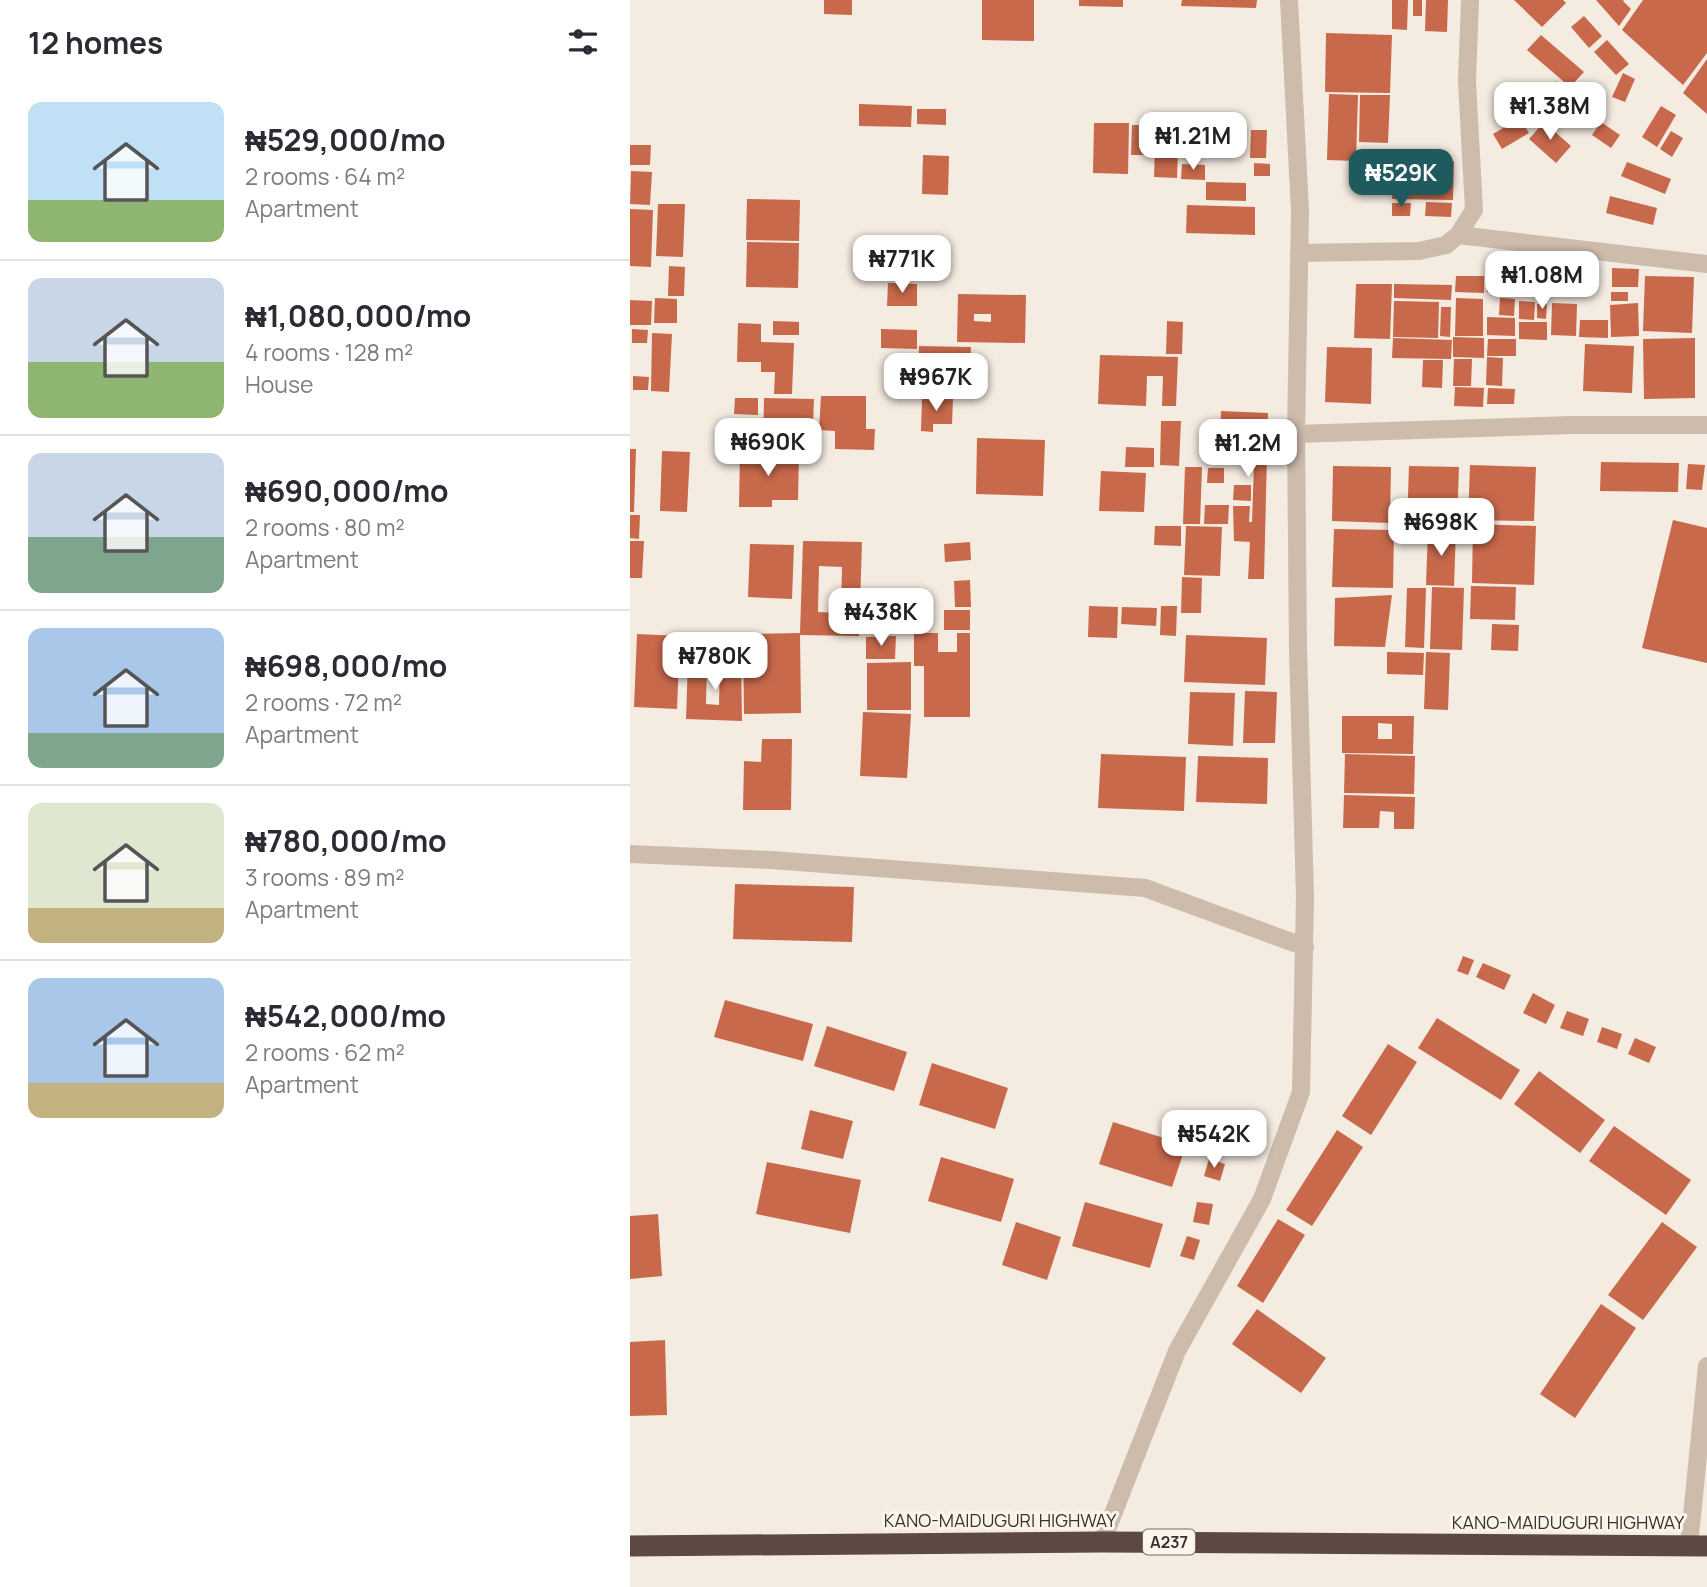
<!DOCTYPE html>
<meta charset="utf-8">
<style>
body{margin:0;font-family:Manrope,sans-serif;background:#f7f7f7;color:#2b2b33;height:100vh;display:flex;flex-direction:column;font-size:26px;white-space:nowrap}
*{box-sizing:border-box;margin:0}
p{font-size:23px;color:#7c7c81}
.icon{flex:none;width:38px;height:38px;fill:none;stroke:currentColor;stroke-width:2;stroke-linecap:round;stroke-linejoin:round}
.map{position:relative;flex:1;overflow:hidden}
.details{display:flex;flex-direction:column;background:#fff;width:630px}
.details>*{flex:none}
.price{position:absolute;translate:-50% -60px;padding:0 16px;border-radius:14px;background:#fff;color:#222;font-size:23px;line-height:46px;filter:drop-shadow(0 2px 4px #0008)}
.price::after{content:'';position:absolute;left:50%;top:42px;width:21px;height:16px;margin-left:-10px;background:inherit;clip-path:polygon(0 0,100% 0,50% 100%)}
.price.current{background:#1f5a5e;color:#fff}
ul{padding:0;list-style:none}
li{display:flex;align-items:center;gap:21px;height:175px;padding:0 28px}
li+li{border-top:2px solid #e1e1e2}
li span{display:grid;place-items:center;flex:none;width:196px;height:140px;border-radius:14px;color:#555}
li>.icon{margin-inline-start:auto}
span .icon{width:84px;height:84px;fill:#fffc;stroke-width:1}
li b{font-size:30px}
h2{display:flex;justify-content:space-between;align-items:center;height:84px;padding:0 28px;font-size:30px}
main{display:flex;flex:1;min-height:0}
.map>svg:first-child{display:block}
</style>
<main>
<section class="details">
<h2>12 homes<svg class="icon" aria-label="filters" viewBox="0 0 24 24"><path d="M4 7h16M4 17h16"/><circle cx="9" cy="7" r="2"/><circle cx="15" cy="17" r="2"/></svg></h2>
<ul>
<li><span style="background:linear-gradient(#bfe0f5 70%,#8fb573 0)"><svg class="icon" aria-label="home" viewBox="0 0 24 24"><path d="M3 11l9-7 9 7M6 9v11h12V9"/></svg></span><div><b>₦529,000/mo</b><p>2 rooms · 64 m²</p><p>Apartment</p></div></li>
<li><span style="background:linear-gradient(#c9d6e8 60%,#8fb573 0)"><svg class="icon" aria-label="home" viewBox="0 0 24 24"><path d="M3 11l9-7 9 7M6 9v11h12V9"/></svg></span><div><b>₦1,080,000/mo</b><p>4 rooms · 128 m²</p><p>House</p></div></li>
<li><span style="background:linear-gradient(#c9d6e8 60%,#7fa58c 0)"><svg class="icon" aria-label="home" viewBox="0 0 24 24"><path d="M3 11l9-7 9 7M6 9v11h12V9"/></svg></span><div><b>₦690,000/mo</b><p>2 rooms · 80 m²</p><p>Apartment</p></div></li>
<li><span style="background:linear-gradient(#a9c7e8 75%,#7fa58c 0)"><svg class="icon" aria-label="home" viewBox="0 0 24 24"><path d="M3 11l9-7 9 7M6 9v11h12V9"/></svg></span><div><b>₦698,000/mo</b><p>2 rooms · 72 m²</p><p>Apartment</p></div></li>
<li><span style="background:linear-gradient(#dfe7d0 75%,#c2b280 0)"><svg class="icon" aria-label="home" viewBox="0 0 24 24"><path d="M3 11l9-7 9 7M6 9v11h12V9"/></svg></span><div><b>₦780,000/mo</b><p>3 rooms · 89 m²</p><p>Apartment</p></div></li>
<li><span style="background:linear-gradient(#a9c7e8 75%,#c2b280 0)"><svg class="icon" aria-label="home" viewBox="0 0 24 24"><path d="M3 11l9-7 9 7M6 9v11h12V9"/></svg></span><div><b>₦542,000/mo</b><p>2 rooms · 62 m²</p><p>Apartment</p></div></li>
</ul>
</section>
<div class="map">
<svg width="1077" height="1587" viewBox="0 0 1077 1587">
<rect width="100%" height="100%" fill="#f4ebe1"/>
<!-- building -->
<path fill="#c8694b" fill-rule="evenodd" d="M194,0H222V15L194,14Z
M352,0H404V41L352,40Z
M449,0H493V7L449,6Z
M552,0H627L626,8L551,6Z
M762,0H778L777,30L762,29Z
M783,0H792V16H783Z
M796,0H818L817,32L795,31Z
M884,0H933L936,3L912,27Z
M966,0H994L993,1L1001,9L989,26Z
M1013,0H1077V53L1053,85L992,30Z
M954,16L972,36L959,48L941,27Z
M696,33L762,35L760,93L695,92Z
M911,35L954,72L940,87L897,50Z
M977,40L999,64L986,75L964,52Z
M1077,59V114L1053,93Z
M993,73L1005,79L995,102L982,97Z
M926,81L938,90L922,110L910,101Z
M699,94L728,95L726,161L697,160Z
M730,95H760L758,143L729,142Z
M229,104L282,106L281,127L229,126Z
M1031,106L1046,115L1027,147L1012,137Z
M287,109H316V125L287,124Z
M890,118L899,133L872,149L863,134Z
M526,122H549L547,178L524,177Z
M914,122L941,146L926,163L899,139Z
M971,122L990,135L981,148L962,135Z
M464,123H499L498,174L463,173Z
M502,125H520L519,155H501Z
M621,130H637L636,158H620Z
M1041,131L1053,138L1042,157L1030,149Z
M0,145H21L20,165H0Z
M293,155L319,156L318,195L292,194Z
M763,159L824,161L823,200L762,199Z
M997,162L1041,179L1035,194L991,176Z
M624,163L640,164V176H624Z
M552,164L575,165V180L551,179Z
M1,171L22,172L20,205L0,204Z
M576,182L616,183V201L576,200Z
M980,196L1027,208L1023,225L976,213Z
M117,199L170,200L169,241L116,240Z
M796,202L822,203L821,217L795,216Z
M762,203H781L780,216H762Z
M28,204H55L53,257L26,256Z
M557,205L625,207V235L556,233Z
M0,209L23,210L21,267L0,266Z
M117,242L169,243L168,288L116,287Z
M39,266L55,267L54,296H38Z
M982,268L1009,269L1008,287H982Z
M932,274L948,275L947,294H931Z
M889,275L917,276V297L888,296Z
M826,276H854V293L825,292Z
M858,276L887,277V293L857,292Z
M1015,276L1064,277L1062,333L1013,331Z
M258,283L287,284V306H257Z
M726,284H762L760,339L724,338Z
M764,284L822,285L821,300L764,298Z
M981,292H998V301H981Z
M328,294L396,295L395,343L327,342ZM344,314H361V322L344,321Z
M25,298L47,299V323H24Z
M826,298L853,299V336H825Z
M870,298L885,299L884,316L869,315Z
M0,300L22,301L21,325H0Z
M764,301L809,302L808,338L763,337Z
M889,301L905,302L904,320L889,319Z
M922,303L947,304L946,336L921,335Z
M1008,303L1009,336L981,337L980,305Z
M907,304H917L916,319L907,318Z
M811,307H821L820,337L810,336Z
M857,317L885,318V336L857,335Z
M950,320H978V338L949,337Z
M143,321L169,322V335H143Z
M537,321L553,322L552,354H536Z
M889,322H917V340L889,339Z
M108,323L131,324V342L164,343L162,394H144L145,372H131V362H107Z
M2,329L18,330L17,343H2Z
M251,329L287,330V349L251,348Z
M22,333L42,334L39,392L21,391Z
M823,337L854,338V358L823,357Z
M763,338L822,340L821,359L762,358Z
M1065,338V398L1014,399L1013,339Z
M858,339H886V356H857Z
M955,344L1004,346L1002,393L953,391Z
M289,346L341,347L339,396L288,395Z
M697,347L742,348L741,404L695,402Z
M470,355L548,357L546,406H532L533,376H517L516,406L468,404Z
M857,357L873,358L872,386L856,385Z
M824,359H842L841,386H823Z
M793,360H813L812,388L792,387Z
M3,376L19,377L18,390H3Z
M825,387L854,388L853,407L824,406Z
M858,388L885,389L884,404H857Z
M191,396H236V429H245L244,450L205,449V431L189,430Z
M105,398H128V415L104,414Z
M134,398L184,399L182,451L133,450Z
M292,398L323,399L322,424H303V432L291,431Z
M591,411L638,413L634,579H618L620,542L604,541L603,506H620L619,522H622L624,465L589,464Z
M105,419H117L116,440H104Z
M531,421H551L549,466L530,465Z
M347,438L415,440L413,496L346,494Z
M496,447L524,448V467H495Z
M0,449H6L4,512H0Z
M32,451L60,452L57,512L30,511Z
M110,451L169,452L168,500H142V507H109Z
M971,462L1049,463L1048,492L970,491Z
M1058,464L1075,465L1072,490L1056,489Z
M840,465L906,467L904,521L838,520Z
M703,466L761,467L760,523L702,521Z
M779,466L829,467L827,525L777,524Z
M555,467H572L570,524H553Z
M578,468H594V483H577Z
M471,471L516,473L514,512L469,511Z
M604,485H621V501L603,500Z
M575,505H599L598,524H574Z
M0,515H10L9,539L0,538Z
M1043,520L1077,528V663L1012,648Z
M843,524L906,526L904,585L842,583Z
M525,526H551V546L524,545Z
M556,526L592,527L590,576L554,575Z
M704,529L764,530L763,588L702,587Z
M798,530H826L824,586L796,585Z
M0,541H14L12,578H0Z
M173,541L232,542L229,636L170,635L171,713L114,714L113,634L170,633ZM189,566L212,567L211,613L188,612Z
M340,542L341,560L315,562L314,544Z
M120,544L164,545L162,599L118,597Z
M552,577L572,578L571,613H551Z
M340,580L341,607H325L324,581Z
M841,586L886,587L885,620L840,619Z
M802,587L834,588L832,650L800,649Z
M777,588H796L794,648L775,647Z
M762,595L755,647L704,646L705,598Z
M459,606L488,607L487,638L458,637Z
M531,606H547L546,636L530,635Z
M492,607L527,608L526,626L491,624Z
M314,610H340V630H314Z
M862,624L889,625L888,651L861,650Z
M284,633H308V652H327V633H340V717H294V666H284Z
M7,634L50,636L47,709L4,707Z
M556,635L637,638L635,685L554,682Z
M266,636L265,659H236V637Z
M757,652L794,653L793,675L757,674Z
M796,652L820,653L818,710L794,709Z
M58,659H77L76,704L89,705L90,660H111L112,721L56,719Z
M281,662V710H237V663Z
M615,691L647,692L645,743H613Z
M560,692L605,693L603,746L558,744Z
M233,712L281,714L277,778L230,776Z
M712,716H784L783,754L712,753ZM748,723L762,724V739H748Z
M132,739H162L161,810H113L114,761L131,762Z
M471,754L556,757L554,811L468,808Z
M715,754L785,756L784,794L714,793Z
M568,756L638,758L637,804L566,802Z
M714,795L785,797L784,829H764V812L750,811L749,828H713Z
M105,884L224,887L222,942L103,939Z
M833,956L844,960L838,975L827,971Z
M853,963L881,975L874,990L846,977Z
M903,993L925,1005L916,1024L893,1013Z
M95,1000L183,1024L173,1061L84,1037Z
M937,1011L959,1019L953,1036L930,1028Z
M807,1018L890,1070L871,1100L788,1048Z
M197,1026L277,1052L264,1091L184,1066Z
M972,1027L992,1034L987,1049L967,1042Z
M1005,1038L1026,1047L1019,1063L998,1054Z
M758,1044L787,1062L741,1135L712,1116Z
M302,1063L378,1088L365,1129L289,1105Z
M909,1071L975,1120L950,1153L884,1104Z
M180,1110L223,1121L213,1159L171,1149Z
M483,1122L556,1145L542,1187L469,1164Z
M984,1126L1061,1180L1036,1215L959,1161Z
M707,1130L733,1147L682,1226L656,1210Z
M311,1157L384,1179L371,1222L298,1201Z
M579,1159L595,1164L590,1181L574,1176Z
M137,1162L231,1180L220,1233L126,1214Z
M455,1202L533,1224L520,1268L442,1246Z
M567,1202L583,1204L579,1225L563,1222Z
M28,1214L32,1276L0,1279V1216Z
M648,1219L675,1235L633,1303L607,1286Z
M386,1222L431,1237L417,1280L372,1265Z
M1032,1222L1067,1247L1013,1320L978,1295Z
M557,1236L570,1240L564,1260L550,1256Z
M971,1304L1006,1328L945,1418L910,1394Z
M627,1309L696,1358L671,1393L602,1344Z
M35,1340L37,1415L0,1416V1342Z"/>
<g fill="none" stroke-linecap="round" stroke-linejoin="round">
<!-- street -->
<path stroke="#cdbbac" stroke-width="18" d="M828,235L1077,264
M669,253L789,251L816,245L828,235L844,210L837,82L840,0
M666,434L942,425H1077
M0,854L141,860L515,888L675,947
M472,1542L547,1351L632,1199L671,1092L675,897L668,650L666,434L670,211L659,0
M1059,1545L1077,1366"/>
<!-- highway -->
<path stroke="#5c4a42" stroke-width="21" d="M0,1546L472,1542L1077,1546"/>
</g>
<g text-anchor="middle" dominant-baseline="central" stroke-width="6" stroke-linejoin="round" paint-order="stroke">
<!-- shield labels -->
<rect fill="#fbf5ee" stroke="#756b66" stroke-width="2" x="513" y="1529.5" width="52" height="25" rx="5"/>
<g font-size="16" font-weight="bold" fill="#3b302b">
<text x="539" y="1542">A237</text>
</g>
<!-- street labels -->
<g font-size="18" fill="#3b302b" stroke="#fbf5ee">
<text x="370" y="1520">KANO-MAIDUGURI HIGHWAY</text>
<text x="938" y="1522">KANO-MAIDUGURI HIGHWAY</text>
</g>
</g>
</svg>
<b class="price" style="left:920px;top:142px">₦1.38M</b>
<b class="price" style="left:563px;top:172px">₦1.21M</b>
<b class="price current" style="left:771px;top:209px">₦529K</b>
<b class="price" style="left:272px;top:295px">₦771K</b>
<b class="price" style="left:912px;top:311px">₦1.08M</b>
<b class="price" style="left:306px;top:413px">₦967K</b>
<b class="price" style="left:138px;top:478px">₦690K</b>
<b class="price" style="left:618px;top:479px">₦1.2M</b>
<b class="price" style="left:811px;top:558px">₦698K</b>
<b class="price" style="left:251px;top:648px">₦438K</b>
<b class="price" style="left:85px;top:692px">₦780K</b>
<b class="price" style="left:584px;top:1170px">₦542K</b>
</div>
</main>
